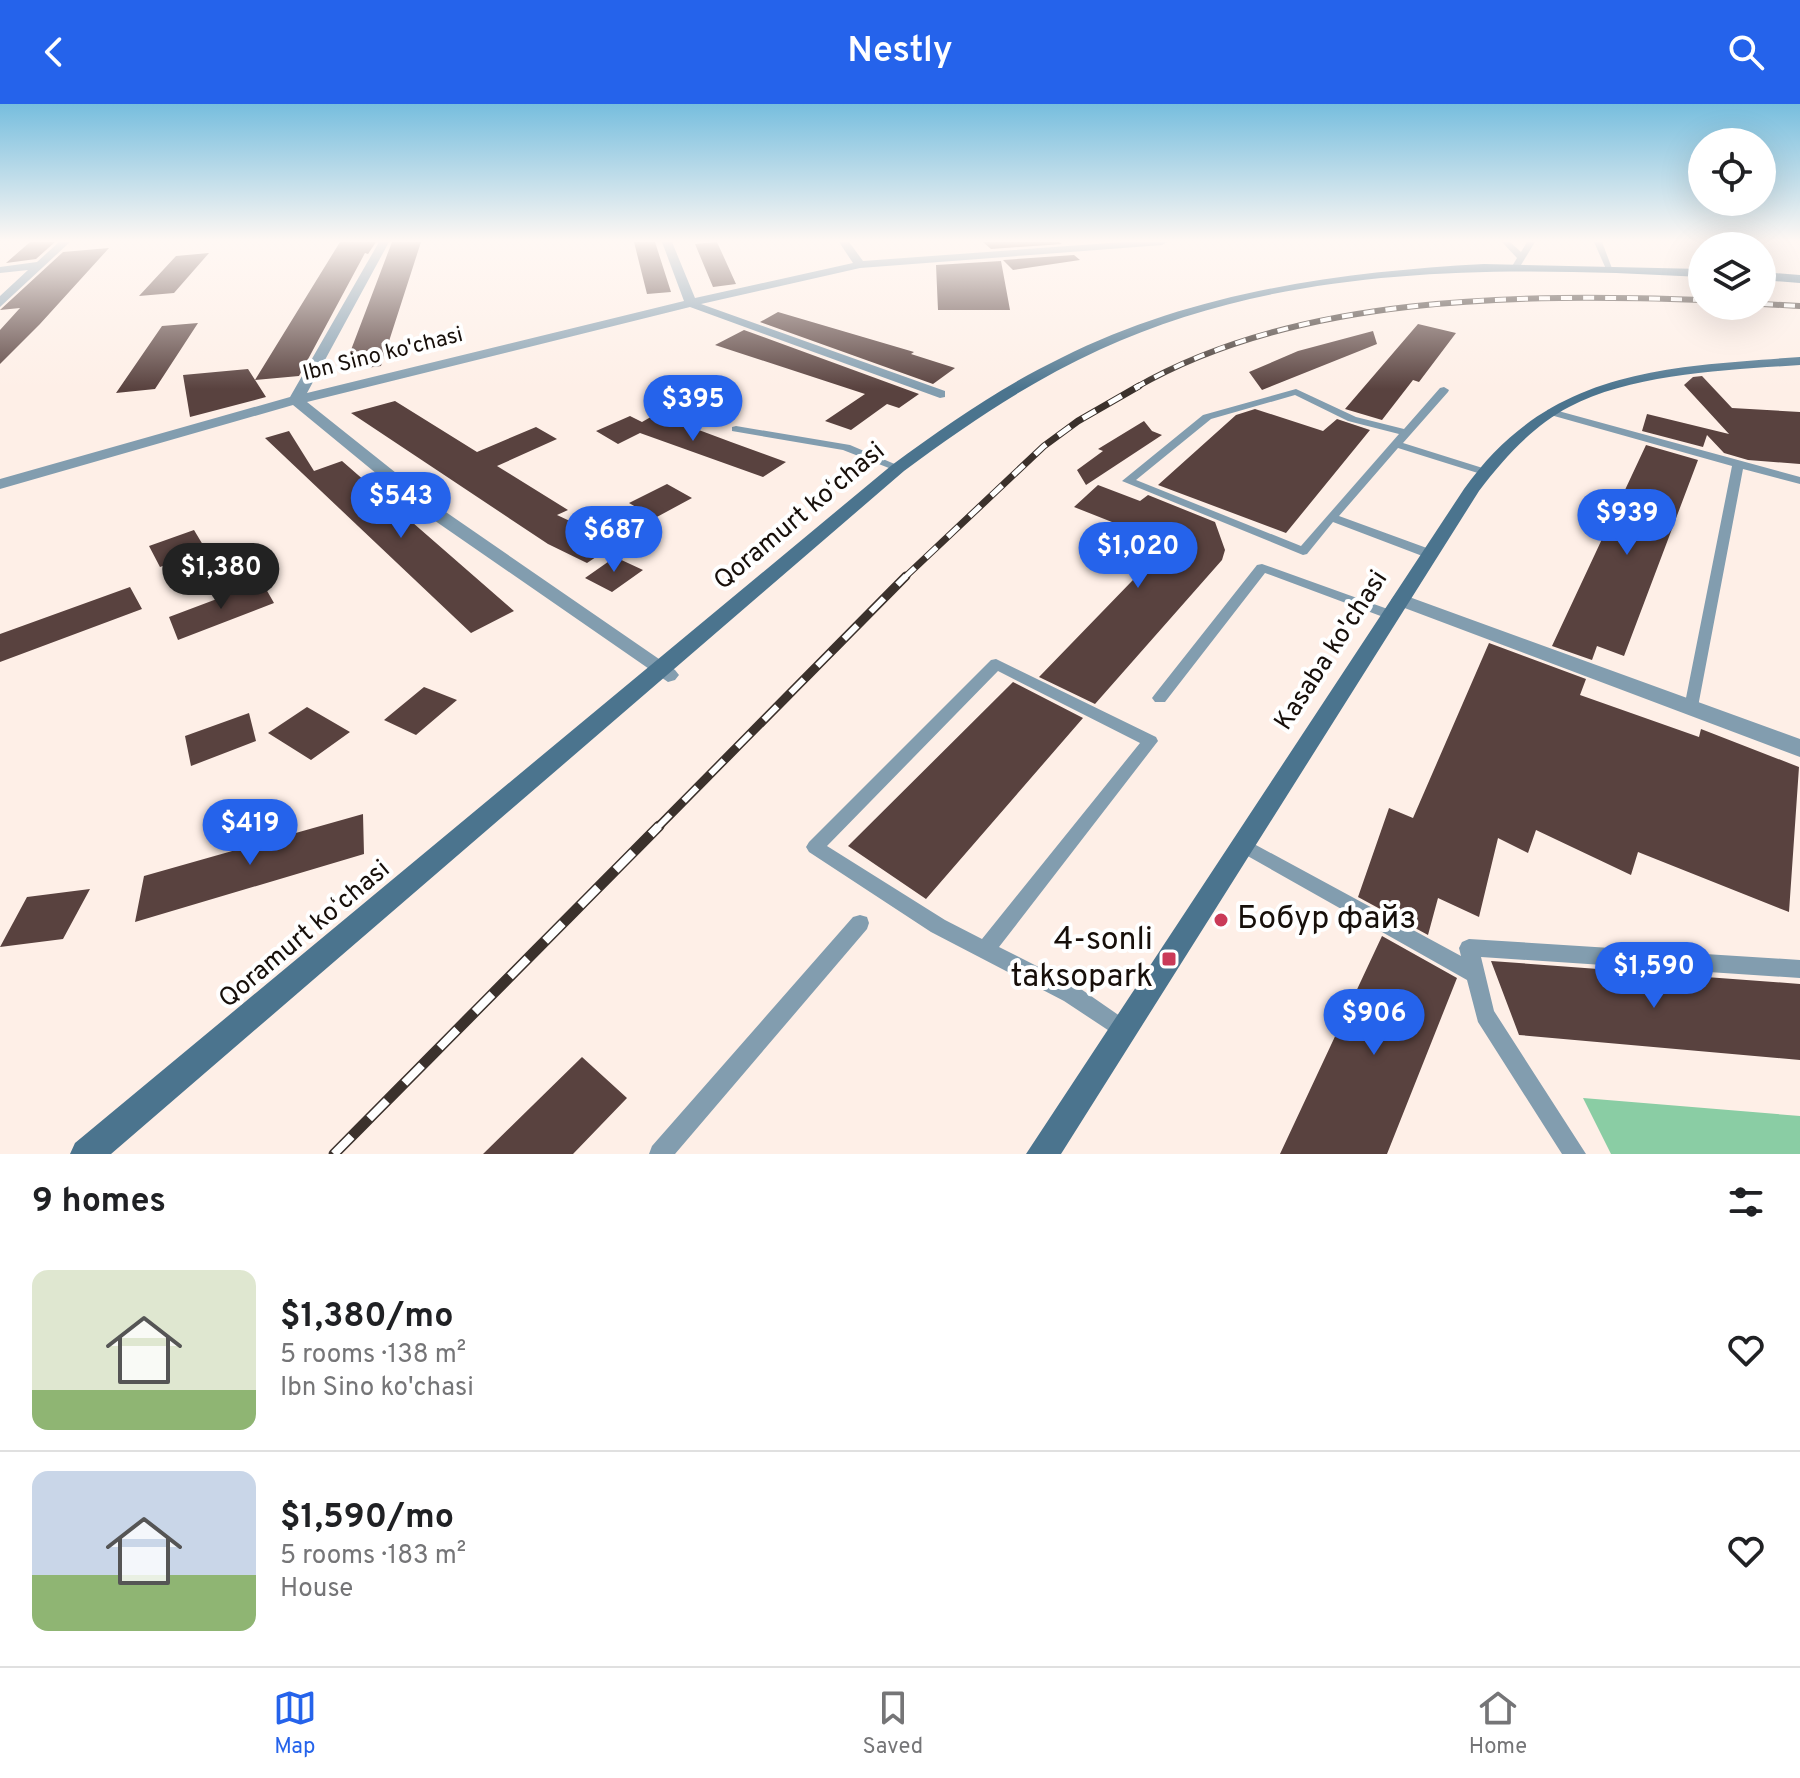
<!DOCTYPE html>
<meta charset="utf-8">
<style>
body{margin:0;font-family:Overpass,sans-serif;background:#f2f2f2;color:#202124;height:100vh;display:flex;flex-direction:column;font-size:30px;white-space:nowrap}
*{box-sizing:border-box;margin:0}
p{font-size:26px;color:#757577}
.icon{flex:none;width:44px;height:44px;fill:none;stroke:currentColor;stroke-width:2;stroke-linecap:round;stroke-linejoin:round}
.map{position:relative;height:1050px;overflow:hidden}
.side{display:flex;flex-direction:column;background:#fff;flex:1}
.side>*{flex:none}
.tools{position:absolute;left:1688px;top:24px;display:grid;gap:16px}
.tools a{display:grid;place-items:center;width:88px;height:88px;border-radius:50%;background:#fff;box-shadow:0 8px 32px #0002;font-size:40px}
.price{position:absolute;translate:-50% -68px;padding:0 18px;border-radius:28px;background:#2563eb;color:#fff;font-size:26px;line-height:52px;filter:drop-shadow(0 2px 4px #0008)}
.price::after{content:'';position:absolute;left:50%;top:48px;width:24px;height:18px;margin-left:-12px;background:inherit;clip-path:polygon(0 0,100% 0,50% 100%)}
.price.on{background:#222;color:#fff}
ul{padding:0;list-style:none}
li{display:flex;align-items:center;gap:24px;height:200px;padding:0 32px}
li+li{border-top:2px solid #e0e0e0}
li span{display:grid;place-items:center;flex:none;width:224px;height:160px;border-radius:16px;color:#555}
li>.icon{margin-inline-start:auto}
span .icon{width:96px;height:96px;fill:#fffc;stroke-width:1}
li b{font-size:34px}
h2{display:flex;justify-content:space-between;align-items:center;height:96px;padding:0 32px;font-size:34px}
header{display:flex;justify-content:space-between;align-items:center;height:104px;padding:0 32px;background:#2563eb;color:#fff;font-size:36px;font-weight:600}
.menu{display:flex;justify-content:space-around;align-items:center;height:112px;border-top:2px solid #e0e0e0;background:#fff;font-size:22px;color:#757577}
.menu a{display:grid;justify-items:center;gap:4px}
.menu .on{color:#2563eb}
.map>svg:first-child{display:block}
</style>
<header><svg class="icon" aria-label="back" viewBox="0 0 24 24"><path d="M15 5l-7 7 7 7"/></svg>Nestly<svg class="icon" aria-label="search" viewBox="0 0 24 24"><circle cx="10" cy="10" r="6"/><path d="M15 15l6 6"/></svg></header>
<div class="map">
<svg width="1800" height="1050" viewBox="0 0 1800 1050">
<rect width="100%" height="100%" fill="#feefe7"/>
<!-- forest -->
<path fill="#8acda4" d="M1583,994L1800,1012V1050H1611Z"/>
<!-- building -->
<path fill="#59423f" d="M30,138H55L36,155L6,159Z
M340,138H376L368,150L365,149L299,272L255,276Z
M392,138H421L381,262L343,267Z
M634,138H655L671,188L647,190Z
M717,138L736,180L713,183L695,140Z
M983,138H1059L1062,140L991,145Z
M109,144L40,220L0,260V226L20,204L0,206L63,148Z
M209,149L174,189L139,192L176,152Z
M1074,151L1080,156L1013,166L1003,156Z
M1001,157L1010,206H938L936,161Z
M778,208L914,248L911,250L955,264L933,280L760,218Z
M198,219L155,285L116,289L162,222Z
M1418,220L1456,229L1419,278L1413,276L1382,316L1345,305Z
M744,226L919,290L899,304L887,300L851,326L825,317L865,290L715,241Z
M1373,227L1377,240L1262,286L1249,268L1298,247Z
M248,265L266,293L190,313L183,271Z
M1702,272L1732,304L1800,308V360L1748,356L1724,349L1707,331L1703,343L1642,327L1647,310L1729,330L1684,281L1693,273Z
M395,297L477,348L536,323L557,335L497,362L568,406L557,411L617,439L587,459L548,440L351,309Z
M1255,305L1323,327L1337,315L1370,326L1286,429L1158,381L1236,311Z
M656,310L731,338L786,358L763,373L640,329L618,340L596,327L630,312L642,318Z
M1144,317L1152,327L1162,331L1086,381L1077,366L1103,347L1098,345Z
M289,327L314,367L342,357L514,507L471,529L265,334Z
M1646,341L1698,356L1624,552L1597,542L1592,556L1552,542Z
M667,380L692,394L655,414L629,399Z
M1098,381L1140,397L1148,391L1215,418L1225,446L1222,456L1095,600L1039,573L1162,446L1154,443L1160,437L1074,403Z
M194,426L206,446L160,463L149,442Z
M615,453L643,466L612,488L585,474Z
M262,478L274,499L178,536L169,513Z
M130,483L142,505L0,558V530Z
M1489,539L1586,575L1580,591L1699,633L1701,625L1799,663L1789,808L1638,748L1631,771L1536,726L1528,749L1498,734L1479,813L1438,794L1428,831L1358,793L1389,704L1413,714Z
M1013,578L1083,614L926,795L848,742Z
M424,583L457,596L416,631L384,616Z
M307,603L350,628L311,656L268,629Z
M249,609L256,637L191,662L185,632Z
M363,710L364,750L135,818L144,772Z
M90,785L63,835L0,843L27,793Z
M1382,832L1457,874L1387,1050H1280Z
M1491,857L1800,880V956L1519,931Z
M582,953L627,994L573,1050H483Z"/>
<g fill="none" stroke-linecap="round" stroke-linejoin="round">
<!-- lane -->
<path fill="#829daf" fill-rule="evenodd" d="M1502,138H1510L1521,148L1527,138H1535L1518,166H1515L1511,164L1517,154Z
M1594,138H1602L1613,167L1606,165Z
M1444,283L1449,286L1448,288L1403,339L1489,366V370H1481L1398,344L1339,412L1435,447L1436,450L1435,453H1425L1333,418L1307,450L1303,451L1122,377L1203,311L1296,285L1356,313L1404,325L1440,284ZM1295,291L1348,317L1399,330L1301,442L1136,376L1211,315Z
M1551,305L1800,373V380L1743,365L1697,608H1687L1684,604L1732,362L1547,310V306Z
M736,322L850,341L904,364L898,367L894,366L843,346L732,327V323Z
M1262,460L1396,508L1398,511L1391,515L1386,514L1265,469L1165,598H1155L1152,594L1155,590L1257,461Z
M996,555L1156,633L1158,637L999,843L1078,883L1130,919L1133,926L1130,933L1123,936L1064,897L931,828L809,748L806,743L809,738L991,556ZM998,567L1140,639L982,835L945,816L827,742Z
M1243,734L1461,852L1459,844L1462,838L1469,835L1800,856V874L1481,853L1494,907L1586,1050H1562L1478,918L1467,876L1237,746L1234,741L1237,736Z
M860,811L867,813L869,819L867,825L675,1050H649L652,1042L853,813Z"/>
<!-- street -->
<path fill="#829daf" fill-rule="evenodd" d="M59,138H70L0,203V192L28,166L0,169V163L37,158Z
M379,138H389L307,289L684,197L662,138H672L695,194L853,159L839,138H849L863,157L1124,138H1167L1162,141L860,164L701,200L945,287V293L940,294L690,203L307,298L440,404L675,566L679,571L675,576L668,578L428,412L293,301L0,385V375L290,293Z
M1401,490L1800,635V653L1394,500L1391,496L1394,492Z"/>
<!-- secondary -->
<path fill="#4b748e" fill-rule="evenodd" d="M1484,160L1702,165V173C1500,162 1287,159 1099,246C1029,278 966,321 904,367L111,1050H70L75,1039L892,361C946,321 1001,283 1061,254C1193,188 1338,168 1484,160Z
M1762,168L1800,171V179L1762,176Z
M1800,253V261C1728,266 1634,269 1569,303C1533,322 1504,354 1479,387L1061,1050H1026L1464,385C1549,265 1665,263 1800,253Z"/>
<defs>
<path id="rail-far3" d="M1762,200L1800,202
M1135,284C1298,190 1520,190 1702,196"/>
<path id="rail-far2" d="M904,474L1044,342L1078,317L1139,282"/>
<path id="rail-far1" d="M657,724L906,472"/>
<path id="rail" d="M334,1050L659,722"/>
</defs>
<!-- rail-far3 casing -->
<use href="#rail-far3" stroke="#3b312c" stroke-width="6"/>
<!-- rail-far2 casing -->
<use href="#rail-far2" stroke="#3b312c" stroke-width="7"/>
<!-- rail-far1 casing -->
<use href="#rail-far1" stroke="#3b312c" stroke-width="9"/>
<!-- rail casing -->
<use href="#rail" stroke="#3b312c" stroke-width="11"/>
<!-- rail-far3 -->
<use href="#rail-far3" stroke="#fff" stroke-width="4" stroke-dasharray="11" stroke-linecap="butt"/>
<!-- rail-far2 -->
<use href="#rail-far2" stroke="#fff" stroke-width="5" stroke-dasharray="15" stroke-linecap="butt"/>
<!-- rail-far1 -->
<use href="#rail-far1" stroke="#fff" stroke-width="6" stroke-dasharray="19" stroke-linecap="butt"/>
<!-- rail -->
<use href="#rail" stroke="#fff" stroke-width="8" stroke-dasharray="25" stroke-linecap="butt"/>
</g>
<!-- sky -->
<linearGradient id="sky" x2="0" y2="1"><stop stop-color="#77bede"/><stop offset="0.48" stop-color="#fff8f4"/><stop offset="1" stop-color="#fff8f4" stop-opacity="0"/></linearGradient>
<rect width="1800" height="285" fill="url(#sky)"/>
<!-- markers -->
<g fill="#ca3a58" stroke="#fff" stroke-width="3">
<circle cx="1221" cy="816" r="8"/>
<rect x="1161" y="847" width="16" height="16" rx="4"/>
</g>
<g text-anchor="middle" dominant-baseline="central" stroke-width="8" stroke-linejoin="round" paint-order="stroke">
<!-- far-street labels -->
<g font-size="22" fill="#170f0a" stroke="#fff">
<text transform="translate(383 251) rotate(-14)">Ibn Sino ko'chasi</text>
</g>
<!-- street labels -->
<g font-size="26" fill="#170f0a" stroke="#fff">
<text transform="translate(800 413) rotate(-40)">Qoramurt koʻchasi</text>
<text transform="translate(1332 547) rotate(-57)">Kasaba ko'chasi</text>
<text transform="translate(305 831) rotate(-40)">Qoramurt koʻchasi</text>
</g>
<!-- near-poi labels -->
<g font-size="32" fill="#170f0a" stroke="#fff" text-anchor="start">
<text x="1237" y="816">Бобур файз</text>
<text x="1153" y="837" text-anchor="end">4-sonli<tspan x="1153" dy="37">taksopark</tspan></text>
</g>
</g>
</svg>
<div class="tools">
<a><svg class="icon" aria-label="locate" viewBox="0 0 24 24"><circle cx="12" cy="12" r="6"/><path d="M12 2v4M12 18v4M2 12h4M18 12h4"/></svg></a>
<a><svg class="icon" aria-label="layers" viewBox="0 0 24 24"><path d="M12 4l9 5-9 5-9-5zM3 14l9 5 9-5"/></svg></a>
</div>
<b class="price" style="left:693px;top:339px">$395</b>
<b class="price" style="left:401px;top:436px">$543</b>
<b class="price" style="left:1627px;top:453px">$939</b>
<b class="price" style="left:614px;top:470px">$687</b>
<b class="price" style="left:1138px;top:486px">$1,020</b>
<b class="price on" style="left:221px;top:507px">$1,380</b>
<b class="price" style="left:250px;top:763px">$419</b>
<b class="price" style="left:1654px;top:906px">$1,590</b>
<b class="price" style="left:1374px;top:953px">$906</b>
</div>
<section class="side">
<h2>9 homes<svg class="icon" aria-label="filters" viewBox="0 0 24 24"><path d="M4 7h16M4 17h16"/><circle cx="9" cy="7" r="2"/><circle cx="15" cy="17" r="2"/></svg></h2>
<ul>
<li><span style="background:linear-gradient(#dfe7d0 75%,#8fb573 0)"><svg class="icon" aria-label="home" viewBox="0 0 24 24"><path d="M3 11l9-7 9 7M6 9v11h12V9"/></svg></span><div><b>$1,380/mo</b><p>5 rooms · 138 m²</p><p>Ibn Sino ko'chasi</p></div><svg class="icon" aria-label="heart" viewBox="0 0 24 24"><path d="M12 20l-8-8c-3-5 5-10 8-4 3-6 11-1 8 4z"/></svg></li>
<li><span style="background:linear-gradient(#c9d6e8 65%,#8fb573 0)"><svg class="icon" aria-label="home" viewBox="0 0 24 24"><path d="M3 11l9-7 9 7M6 9v11h12V9"/></svg></span><div><b>$1,590/mo</b><p>5 rooms · 183 m²</p><p>House</p></div><svg class="icon" aria-label="heart" viewBox="0 0 24 24"><path d="M12 20l-8-8c-3-5 5-10 8-4 3-6 11-1 8 4z"/></svg></li>
</ul>
</section>
<nav class="menu">
<a class="on"><svg class="icon" aria-label="map" viewBox="0 0 24 24"><path d="M3 6l6-2 6 2 6-2v14l-6 2-6-2-6 2zM9 4v14M15 6v14"/></svg>Map</a>
<a><svg class="icon" aria-label="saved" viewBox="0 0 24 24"><path d="M7 4h10v16l-5-4-5 4z"/></svg>Saved</a>
<a><svg class="icon" aria-label="home" viewBox="0 0 24 24"><path d="M3 11l9-7 9 7M6 9v11h12V9"/></svg>Home</a>
</nav>
